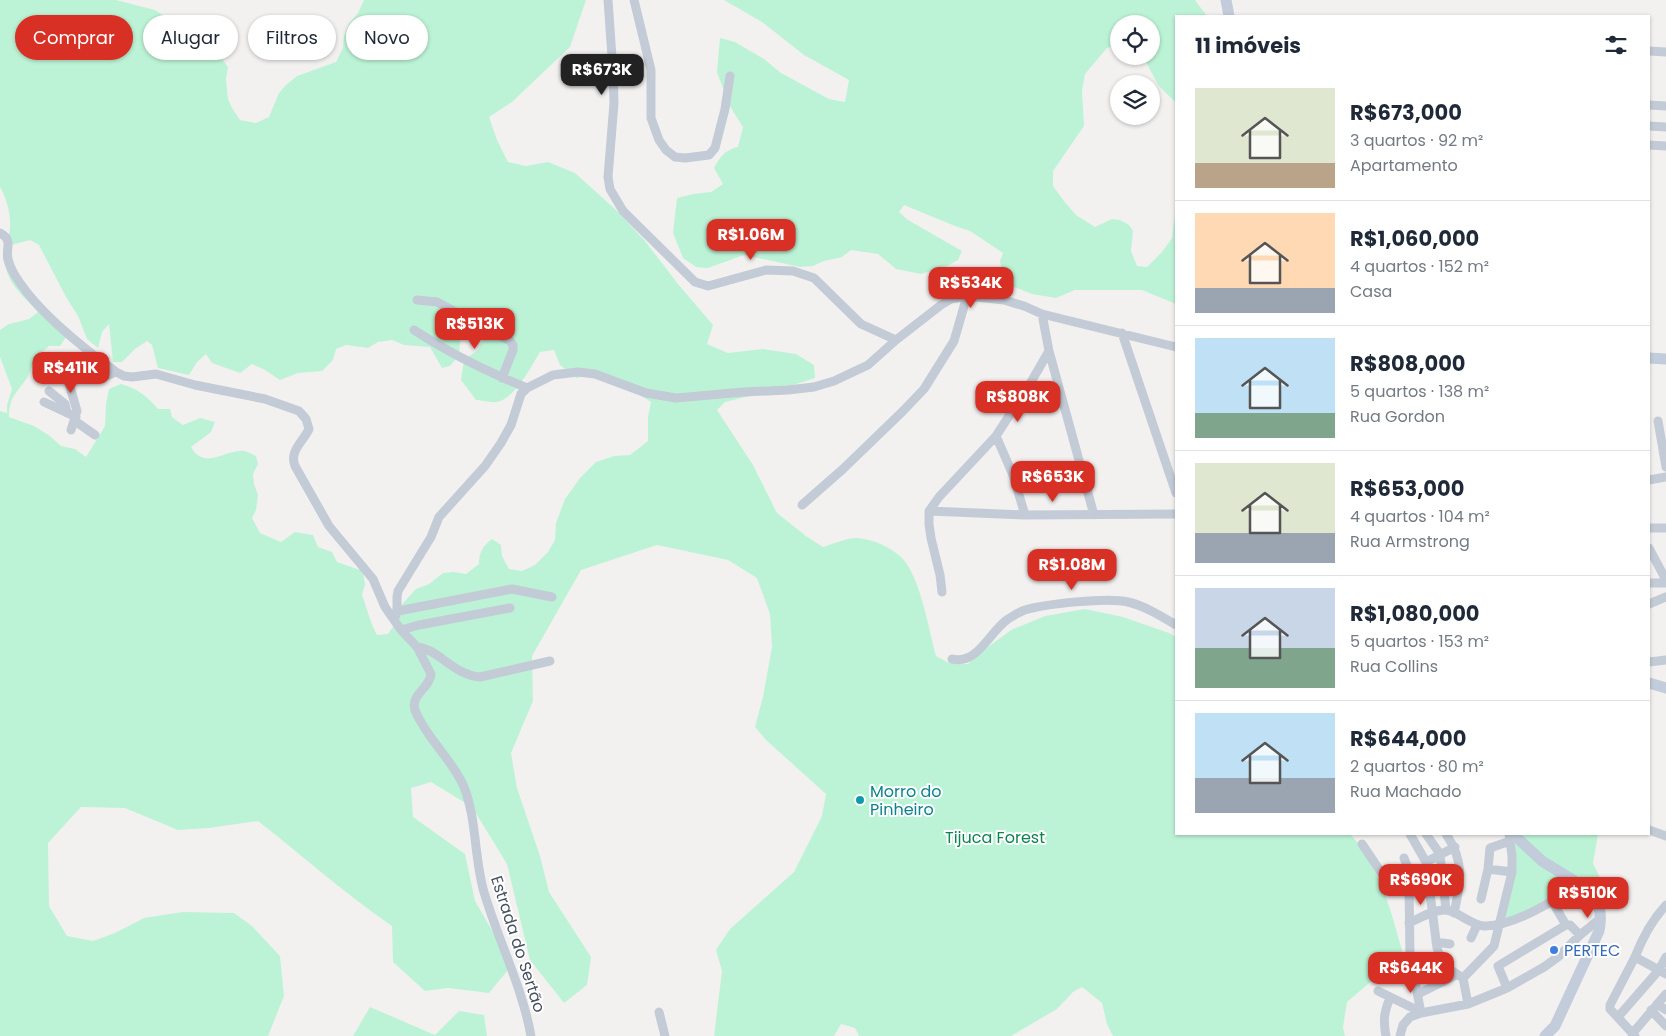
<!DOCTYPE html>
<html lang="pt">
<meta charset="utf-8">
<style>
body{margin:0;font-family:Poppins,sans-serif;background:#f2f2f3;color:#1f2937;height:100vh;display:flex;flex-direction:column;font-size:19px;white-space:nowrap}
*{box-sizing:border-box;margin:0}
p{font-size:16px;color:#747a83}
.icon{flex:none;width:28px;height:28px;fill:none;stroke:currentColor;stroke-width:2;stroke-linecap:round;stroke-linejoin:round}
.map{position:relative;flex:1;overflow:hidden}
.drawer{position:absolute;left:1175px;top:15px;width:475px;height:820px;display:flex;flex-direction:column;background:#fff;border-radius:0px;box-shadow:0 1px 4px #0004}
.drawer>*{flex:none}
.hud{position:absolute;left:15px;top:15px;width:475px;height:45px;display:flex;gap:10px}
.buttons{position:absolute;left:1110px;top:15px;display:grid;gap:10px}
.buttons a{display:grid;place-items:center;width:50px;height:50px;border-radius:50%;background:#fff;box-shadow:0 1px 4px #0004;font-size:25px}
.price{position:absolute;translate:-50% -42px;padding:0 11px;border-radius:10px;background:#d93025;color:#fff;font-size:16px;line-height:32px;filter:drop-shadow(0 1px 2px #0008)}
.price::after{content:'';position:absolute;left:50%;top:30px;width:15px;height:11px;margin-left:-8px;background:inherit;clip-path:polygon(0 0,100% 0,50% 100%)}
.price.on{background:#222;color:#fff}
ul{padding:0;list-style:none}
li{display:flex;align-items:center;gap:15px;height:125px;padding:0 20px}
li+li{border-top:1px solid #e0e1e3}
li span{display:grid;place-items:center;flex:none;width:140px;height:100px;border-radius:0px;color:#555}
li>.icon{margin-inline-start:auto}
span .icon{width:60px;height:60px;fill:#fffc;stroke-width:1}
li b{font-size:21px}
h2{display:flex;justify-content:space-between;align-items:center;height:60px;padding:0 20px;font-size:21px}
.tag{padding:0 18px;border-radius:22px;background:#fff;box-shadow:0 1px 4px #0004;font-size:18px;line-height:45px}
.tag.on{background:#d93025;color:#fff}
.map>svg:first-child{display:block}
</style>
<div class="map">
<svg width="1666" height="1036" viewBox="0 0 1666 1036">
<rect width="100%" height="100%" fill="#f3f1f0"/>
<!-- green -->
<path fill="#bcf3d6" fill-rule="evenodd" d="M0,0H116L155,10L178,25L206,48L223,60L228,67L226,79L228,99L232,108L240,120L256,123L269,117L279,93L286,85L297,76L336,62L343,48L344,36L349,24L358,13L364,0H586L570,47L512,102L489,117L497,140L508,162L526,166L548,162L575,173L615,209L645,241L678,284L713,325L707,344L728,353L763,349L796,354L814,365L815,378L787,387L725,402L717,410L753,465L777,513L806,536L823,547C833,544 846,538 857,538C872,539 891,547 902,558C920,576 929,630 936,656L949,663L968,664L980,653L1011,630L1045,616L1085,609L1123,617L1169,633L1176,637V834H1350C1381,867 1391,912 1403,954L1347,1002L1343,1027L1345,1036H1113L1107,1024L1102,1003L1082,987L1073,992L1057,1009L1011,1036H859L855,1028L841,1024L834,1036H714L722,971L716,950L730,929L794,872L822,816L826,794L766,740L755,727L763,697L772,647L770,614L757,578L728,560L657,545L581,570L532,656L533,701L511,753L517,788L540,856L549,892L591,957L587,985L564,1003L530,960L507,864L472,807L431,782L411,788L413,817L465,854L475,901L512,965L489,993L448,988L425,991L393,962L392,926C345,894 303,856 258,821L209,828L178,830L125,808L81,807L48,843L49,906L67,936L93,941L115,933L144,918L183,912L234,913L252,926L280,956L284,996L268,1036H0V411L7,413V405L12,389L0,357V330L9,324L29,319L38,312C29,302 16,291 10,279C0,261 8,247 10,229C11,215 7,199 0,187ZM30,240L39,245L66,297L78,316L87,339L98,348L102,332L109,324L113,362H122L135,349L147,341L152,345L158,368L189,375L197,362L206,354L212,363L240,373L252,364L265,370L280,380L298,373L322,371L333,360L336,349L346,345L368,348L378,342L392,340L404,345L430,347L442,368L450,366C453,363 456,359 458,355C463,344 455,339 468,327L474,329L485,336L478,350L464,360L461,380L476,400C481,400 490,403 496,402C514,400 531,367 540,352L554,350L560,365L577,378L592,374L620,383L651,402L648,417V441L630,455L614,456L596,462L580,478L565,499L556,523L555,540L548,552L535,565L522,571L509,569L502,556L501,545L492,539C483,546 479,552 479,564L466,574L454,572L443,573L429,584L416,589L396,611L395,624L388,634L377,635C370,622 367,608 362,595L365,585L363,571L337,562L332,552L318,547L313,535L295,532L281,542L260,533L252,518L256,510L258,495L254,484L253,474L258,464L256,456C251,454 246,450 241,451C222,451 205,470 191,447L211,432L215,422L200,418L183,425L172,417L170,409H158C148,397 137,388 121,384L109,389L106,404L105,426L86,457L75,449L61,446L50,436L34,426L9,417C9,396 17,393 27,378C31,372 32,363 37,356C39,352 45,351 49,346H60L68,334C46,310 11,279 11,245Z
M724,0H1195L1207,16H1176V103L1158,85L1146,62L1140,56H1151V24H1119V45L1107,48L1085,74L1082,91L1084,126L1053,171V186L1064,201L1076,215L1095,227L1112,219L1120,220L1129,225L1133,231L1131,251L1137,266L1147,267L1162,252L1172,238L1176,206V304L1142,290H1075L1056,298L1032,294L1014,287L1003,274L1000,261L1003,253L970,231L955,226L904,205L899,212L908,220L962,251L958,260L947,266L921,274L896,269L878,254L851,250L842,257L824,261L813,266L800,267L744,255L708,268L696,267L683,258L673,233L677,198L693,194L711,192L723,184L714,168C720,157 725,150 738,147L743,127L729,105L717,72L720,38L735,42L764,59L781,73L829,99L845,102L849,80L804,55L762,22Z
M1512,834H1598L1593,863L1606,891V895L1601,898L1587,885L1505,920L1515,873Z
M370,1007L435,1035L459,1011L484,1015L487,1036H353Z"/>
<g fill="none" stroke-linecap="round" stroke-linejoin="round">
<!-- street -->
<path stroke="#c3cbd6" stroke-width="9" d="M608,0L613,71L614,103L608,177L610,189L623,211L695,282L708,286L766,270L793,271L814,278L861,324L896,340
M634,0L651,70V118L659,140L666,150L675,157L685,158L709,155L715,148L725,109L730,76
M1649,51L1666,52
M1649,105L1666,106
M1649,126L1666,127
M1649,145L1666,146
M0,233C14,241 5,247 8,260C10,268 15,276 20,283C41,314 86,350 116,372L124,376L132,377L156,374L195,385L265,399L299,411L306,419L309,429C303,442 289,451 295,466L329,526L373,579L385,607L401,630L417,647L431,674C430,688 410,695 415,710C417,716 421,722 424,727C436,747 455,765 464,787C477,820 474,858 484,892C498,940 522,986 531,1036
M417,300L437,302L510,341L513,345V350L502,378
M414,330C449,353 488,372 527,388
M1122,333L1176,493
M1049,351L1094,515
M49,391L65,404L67,413
M44,402L76,417
M75,421L95,435
M1658,421L1666,467
M71,430L77,411L68,380L70,372C82,365 95,372 107,376L116,372
M996,436L1013,475L1025,515
M1649,480L1666,477
M802,505L843,469L903,411L924,389L954,341L967,296
M929,511L1025,515L1176,514
M1649,528H1666
M1649,548L1666,580
M1649,583H1666
M942,592L940,575L931,538L929,524V511L939,497L996,436L1031,382L1049,351L1042,314
M1649,604L1666,597
M398,611L512,589L552,597
M394,620C400,608 395,602 398,591L431,537L439,517L485,466L501,443L511,425L521,394L527,388L553,375L578,372L595,374L646,393L676,398L744,392L788,390L814,387L834,381L868,365L896,340L941,305L951,299L967,296L1004,300L1024,306L1042,314L1176,347
M401,630L419,625L510,608
M417,647C439,649 453,675 480,677L550,661
M952,659C978,665 989,632 1008,619C1013,616 1019,612 1025,610C1045,604 1107,597 1128,602C1145,606 1161,616 1176,625
M1649,662L1666,660
M1649,830L1666,836
M1410,834L1426,862L1437,948L1443,965L1463,978
M1426,834L1440,854L1446,910
M1446,834C1465,862 1461,882 1454,913
M1362,844L1389,884L1394,886L1413,880
M1404,858L1413,880L1428,877
M1426,862L1455,847
M1488,869L1512,872
M1409,889L1410,955L1421,1013
M1481,899L1488,869L1490,848L1510,841
M1552,901L1566,925
M1409,923C1420,918 1433,910 1445,910C1457,910 1470,925 1484,926C1514,927 1555,899 1582,884
M1566,925H1570L1580,935
M1471,938L1477,925
M1436,942L1450,944
M1666,957L1659,970L1666,974
M1414,976L1443,965
M1507,988L1498,966L1566,925
M1378,991L1421,1012
M1418,994L1456,975
M1468,1004L1463,978L1494,946L1512,872V856L1509,834
M1657,1004L1666,1010
M1651,1010L1666,1026
M659,1012L665,1036
M1618,1017L1659,970L1635,957C1642,939 1652,920 1666,905
M1632,1034L1666,994
M1386,1036C1383,1021 1384,1012 1390,998
M1400,1036L1403,1025L1410,1017L1421,1013L1468,1004L1507,988L1544,967L1558,957L1580,935L1601,918
M1635,1036L1610,1009V1005L1635,957"/>
<!-- secondary -->
<path stroke="#c2ccdb" stroke-width="11" d="M1226,0L1229,16
M1649,358L1666,359
M1649,683L1666,688
M1513,834L1542,861L1589,890C1600,901 1602,916 1599,931L1555,1026L1545,1036"/>
</g>
<!-- markers -->
<circle fill="#0f9aa8" stroke="#fff" stroke-width="2" cx="860" cy="800" r="5"/>
<circle fill="#3f7fe0" stroke="#fff" stroke-width="2" cx="1554" cy="950" r="5"/>
<g text-anchor="middle" dominant-baseline="central" stroke-width="4" stroke-linejoin="round" paint-order="stroke">
<!-- culture labels -->
<g font-size="16" fill="#0d838f" stroke="#fff" text-anchor="start">
<text x="870" y="791">Morro do<tspan x="870" dy="18">Pinheiro</tspan></text>
</g>
<!-- park labels -->
<g font-size="16" fill="#108353" stroke="#fff">
<text x="995" y="837">Tijuca Forest</text>
</g>
<!-- street labels -->
<g font-size="16" fill="#475260" stroke="#fff">
<text transform="translate(518 944) rotate(72)">Estrada do Sertão</text>
</g>
<!-- shop labels -->
<g font-size="16" fill="#366cbe" stroke="#fff" text-anchor="start">
<text x="1564" y="950">PERTEC</text>
</g>
</g>
</svg>
<div class="buttons">
<a><svg class="icon" aria-label="locate" viewBox="0 0 24 24"><circle cx="12" cy="12" r="6"/><path d="M12 2v4M12 18v4M2 12h4M18 12h4"/></svg></a>
<a><svg class="icon" aria-label="layers" viewBox="0 0 24 24"><path d="M12 4l9 5-9 5-9-5zM3 14l9 5 9-5"/></svg></a>
</div>
<b class="price on" style="left:602px;top:96px">R$673K</b>
<b class="price" style="left:751px;top:261px">R$1.06M</b>
<b class="price" style="left:971px;top:309px">R$534K</b>
<b class="price" style="left:475px;top:350px">R$513K</b>
<b class="price" style="left:71px;top:394px">R$411K</b>
<b class="price" style="left:1018px;top:423px">R$808K</b>
<b class="price" style="left:1053px;top:503px">R$653K</b>
<b class="price" style="left:1072px;top:591px">R$1.08M</b>
<b class="price" style="left:1421px;top:906px">R$690K</b>
<b class="price" style="left:1588px;top:919px">R$510K</b>
<b class="price" style="left:1411px;top:994px">R$644K</b>
<div class="hud">
<a class="tag on">Comprar</a>
<a class="tag">Alugar</a>
<a class="tag">Filtros</a>
<a class="tag">Novo</a>
</div>
<section class="drawer">
<h2>11 imóveis<svg class="icon" aria-label="filters" viewBox="0 0 24 24"><path d="M4 7h16M4 17h16"/><circle cx="9" cy="7" r="2"/><circle cx="15" cy="17" r="2"/></svg></h2>
<ul>
<li><span style="background:linear-gradient(#dfe7d0 75%,#b9a48a 0)"><svg class="icon" aria-label="home" viewBox="0 0 24 24"><path d="M3 11l9-7 9 7M6 9v11h12V9"/></svg></span><div><b>R$673,000</b><p>3 quartos · 92 m²</p><p>Apartamento</p></div></li>
<li><span style="background:linear-gradient(#ffd9b3 75%,#9aa5b1 0)"><svg class="icon" aria-label="home" viewBox="0 0 24 24"><path d="M3 11l9-7 9 7M6 9v11h12V9"/></svg></span><div><b>R$1,060,000</b><p>4 quartos · 152 m²</p><p>Casa</p></div></li>
<li><span style="background:linear-gradient(#bfe0f5 75%,#7fa58c 0)"><svg class="icon" aria-label="home" viewBox="0 0 24 24"><path d="M3 11l9-7 9 7M6 9v11h12V9"/></svg></span><div><b>R$808,000</b><p>5 quartos · 138 m²</p><p>Rua Gordon</p></div></li>
<li><span style="background:linear-gradient(#dfe7d0 70%,#9aa5b1 0)"><svg class="icon" aria-label="home" viewBox="0 0 24 24"><path d="M3 11l9-7 9 7M6 9v11h12V9"/></svg></span><div><b>R$653,000</b><p>4 quartos · 104 m²</p><p>Rua Armstrong</p></div></li>
<li><span style="background:linear-gradient(#c9d6e8 60%,#7fa58c 0)"><svg class="icon" aria-label="home" viewBox="0 0 24 24"><path d="M3 11l9-7 9 7M6 9v11h12V9"/></svg></span><div><b>R$1,080,000</b><p>5 quartos · 153 m²</p><p>Rua Collins</p></div></li>
<li><span style="background:linear-gradient(#bfe0f5 65%,#9aa5b1 0)"><svg class="icon" aria-label="home" viewBox="0 0 24 24"><path d="M3 11l9-7 9 7M6 9v11h12V9"/></svg></span><div><b>R$644,000</b><p>2 quartos · 80 m²</p><p>Rua Machado</p></div></li>
</ul>
</section>
</div>
